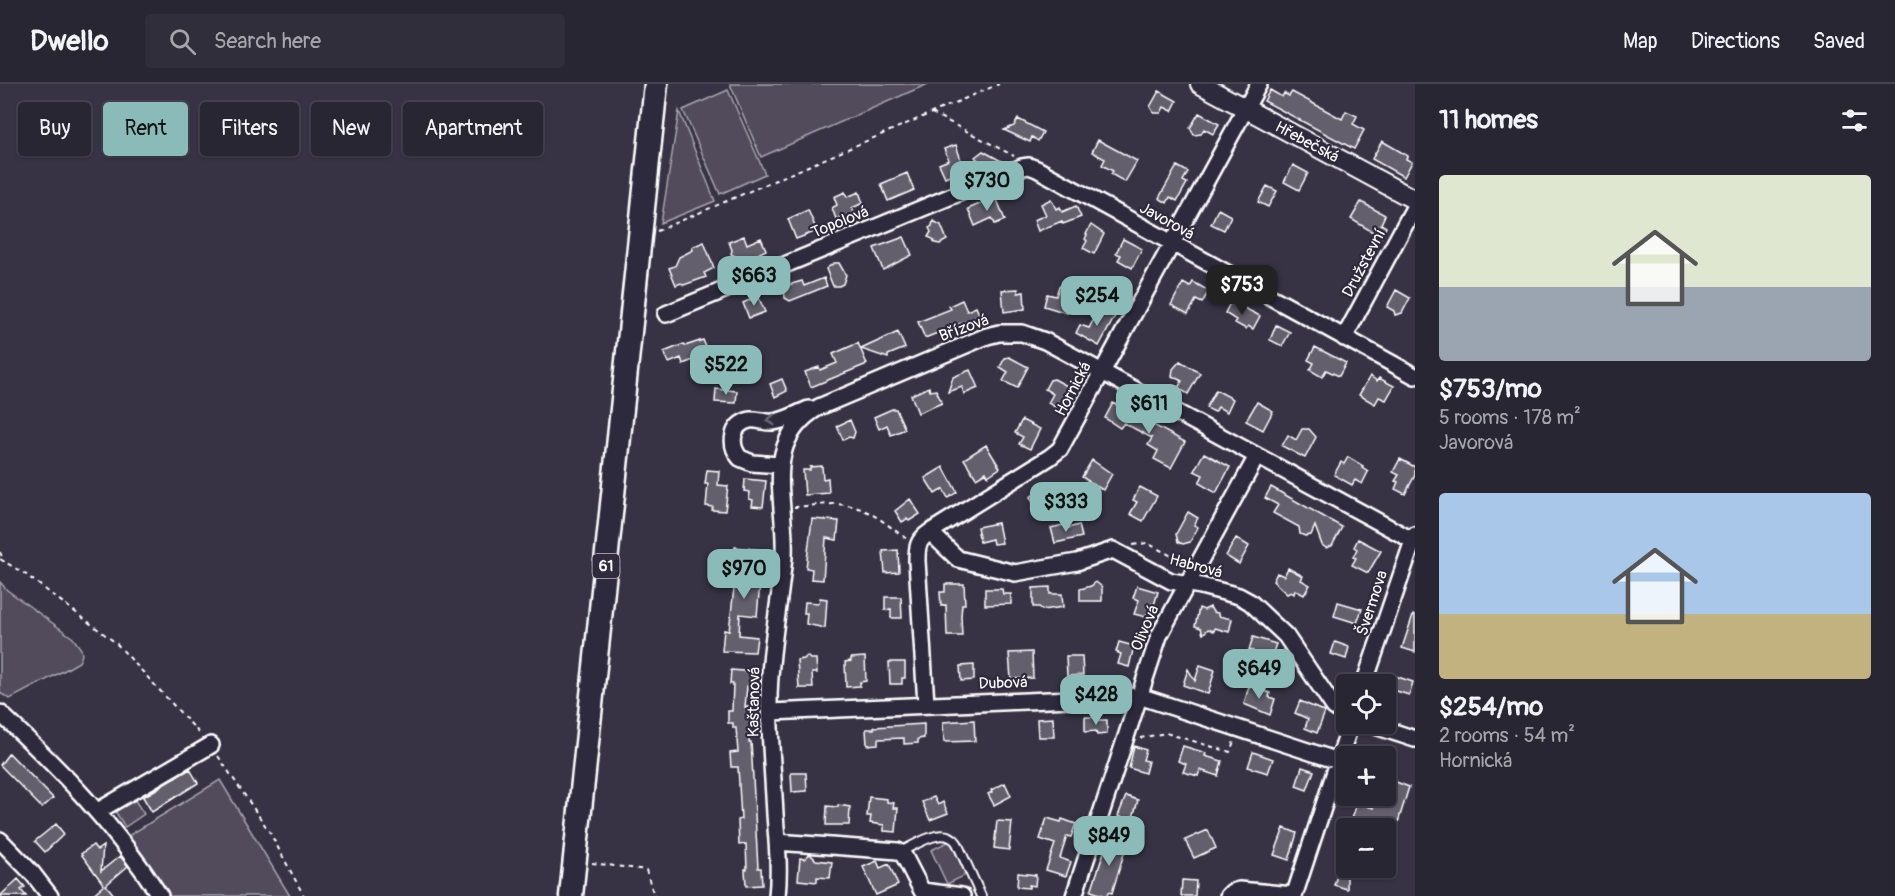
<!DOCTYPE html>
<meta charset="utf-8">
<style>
body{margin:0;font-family:Pangolin,sans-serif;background:#312e3c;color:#f1f3f6;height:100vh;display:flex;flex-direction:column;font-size:22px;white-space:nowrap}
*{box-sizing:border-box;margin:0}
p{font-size:20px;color:#a5a5ac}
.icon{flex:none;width:33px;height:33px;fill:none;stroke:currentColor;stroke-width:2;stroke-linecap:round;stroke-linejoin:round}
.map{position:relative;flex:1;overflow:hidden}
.side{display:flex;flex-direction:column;background:#292634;width:480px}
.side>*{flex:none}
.top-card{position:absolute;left:18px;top:18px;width:570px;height:54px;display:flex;gap:12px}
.buttons{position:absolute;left:1336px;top:590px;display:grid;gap:12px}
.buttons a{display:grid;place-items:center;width:60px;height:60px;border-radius:6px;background:#292634;box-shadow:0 2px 4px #0004,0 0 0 2px #45434f;font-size:30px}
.price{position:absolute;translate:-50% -51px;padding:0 14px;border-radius:12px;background:#8bbbb9;color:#111;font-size:20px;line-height:39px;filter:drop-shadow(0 2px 3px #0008)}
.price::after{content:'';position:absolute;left:50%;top:36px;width:18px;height:14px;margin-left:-9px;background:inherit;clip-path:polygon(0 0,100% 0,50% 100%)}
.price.selected{background:#222;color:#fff}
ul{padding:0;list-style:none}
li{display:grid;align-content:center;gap:12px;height:318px;padding:0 24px}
li span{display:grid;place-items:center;height:186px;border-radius:6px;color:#555}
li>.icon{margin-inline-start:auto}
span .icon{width:108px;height:108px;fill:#fffc;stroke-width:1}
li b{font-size:26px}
h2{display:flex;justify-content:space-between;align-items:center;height:72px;padding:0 24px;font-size:26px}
.chip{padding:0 21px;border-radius:6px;background:#292634;box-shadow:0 2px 4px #0004,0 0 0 2px #45434f;font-size:21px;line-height:54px}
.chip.selected{background:#8bbbb9;color:#111}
header{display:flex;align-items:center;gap:36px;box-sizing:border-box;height:84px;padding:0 30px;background:#292634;border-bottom:2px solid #45434f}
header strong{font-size:28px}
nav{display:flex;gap:33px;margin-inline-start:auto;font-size:21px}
.search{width:420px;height:54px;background:#312e3c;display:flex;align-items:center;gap:15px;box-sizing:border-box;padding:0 21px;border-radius:6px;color:#a5a5ac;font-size:22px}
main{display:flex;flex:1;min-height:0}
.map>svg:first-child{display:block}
</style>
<header>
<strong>Dwello</strong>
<div class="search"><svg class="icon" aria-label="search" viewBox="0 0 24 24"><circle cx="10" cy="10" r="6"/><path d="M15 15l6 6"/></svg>Search here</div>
<nav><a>Map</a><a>Directions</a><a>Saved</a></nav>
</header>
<main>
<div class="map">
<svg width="1415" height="812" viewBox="0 0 1415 812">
<rect width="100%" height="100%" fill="#373345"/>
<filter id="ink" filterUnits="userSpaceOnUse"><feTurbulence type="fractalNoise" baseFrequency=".0167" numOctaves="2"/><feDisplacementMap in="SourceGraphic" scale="12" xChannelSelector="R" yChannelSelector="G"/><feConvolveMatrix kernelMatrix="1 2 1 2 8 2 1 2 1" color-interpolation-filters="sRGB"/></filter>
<g filter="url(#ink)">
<!-- green -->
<path fill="#514c5c" stroke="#a8a6ae" stroke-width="1.5" d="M730,0H928L761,73Z
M728,6L765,90L720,110L683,26Z
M679,27L715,117L661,139Z
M0,498L7,506L73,554L81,565L82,571L79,578L65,586L10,615L0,609Z
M220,696L290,812H164L128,752Z
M134,715L144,730L125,743L115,727Z
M950,757L966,791L947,800L931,766Z"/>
<!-- building -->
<path fill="#635f6d" stroke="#fff" stroke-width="1.5" d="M1270,6L1282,13L1284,9L1289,12L1292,8L1342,35L1346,27L1357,32L1353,40L1364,46L1354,65L1264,17Z
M1159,7L1177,17L1172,27L1164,23L1161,29H1154L1150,23Z
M1199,29L1219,40L1213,50L1204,45L1201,50L1194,51L1190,44Z
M1018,35L1043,48L1038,57L1032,53L1030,58L1004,46L1014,42Z
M1098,56L1137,77L1125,98L1111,90L1113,87L1102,81L1105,75L1092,68Z
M1382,57L1408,72L1406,75L1412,78L1404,93L1372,75Z
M956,61L964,85L945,93L939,80L949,76L944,65Z
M983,67L1003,78L987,85L975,73Z
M1293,81L1308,89L1299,106L1284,98Z
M1177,82L1188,88L1183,97L1187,99L1177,117L1170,113L1167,119L1159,114Z
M907,89L914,106L888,117L881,100Z
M1267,102L1277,107L1268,123L1258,118Z
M845,108L847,113L859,108L863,119L852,124L855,131L843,136L842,132L836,135L832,124L837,121L834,113Z
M996,113L1005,136L995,140L992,134L975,142L968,125Z
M1051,115L1056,125L1060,123L1062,128L1076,122L1081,133L1063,140L1062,137L1038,147L1034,136L1046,131L1041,120Z
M1361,118L1385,131L1381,140L1386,143L1381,153L1351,135Z
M1218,125L1231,132L1224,146L1211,140Z
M808,126L817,147L796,155L788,135Z
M933,137L941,141L947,156L940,160L935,159L933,155L928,153L931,148L929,144L932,142Z
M1091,141L1104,150L1094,170L1083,164L1087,157L1085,155L1087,151L1086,150Z
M744,152L747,160L761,154L766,166L738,180L735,172L731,170L732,166L729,158Z
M904,153L912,171L883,186L874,164Z
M1123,155L1142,165L1132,184L1118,176L1121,171L1116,169Z
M704,158L714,184L704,189L706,193L684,201L681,199L676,201L669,184L675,182L679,173L693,166L692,163Z
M834,179H839L846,191L843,200L839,202H833L826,185Z
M824,194L827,202L790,217L785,214L784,204L788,202V201L802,197L804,202Z
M1193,198L1209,207L1202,219L1196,216L1188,230L1171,221L1183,199L1190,203Z
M1059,202L1073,205L1067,229L1044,222L1047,210L1056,212Z
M1018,205V209L1024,208L1025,225L1004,228L1002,206Z
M1396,206L1410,214L1402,229L1395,231L1394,227L1387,223Z
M758,212L765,228L749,234L743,219Z
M962,216L967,227L976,223L980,232L925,254L918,238L951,225L949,222Z
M1231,217L1260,232L1253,245L1248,242L1246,245L1235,239L1236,236L1225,229Z
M1100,224L1115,232L1099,262L1076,249L1080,241L1089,244Z
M1276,241L1290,248L1282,262L1270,256Z
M898,248L905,264L888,271V274L861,265Z
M703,256L708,268L700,271L701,273L683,280L681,274L669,279L664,268L684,260L685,262Z
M858,259L867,280L811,303L805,288L819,283L820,286L837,279L833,270Z
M1315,263L1346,279L1339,292L1326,286L1322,293L1310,286L1314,279L1308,276Z
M1009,273L1028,283L1017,304L1003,297L1008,288L1000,283L1005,274Z
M1180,277L1200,289L1188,310L1178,304L1182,297L1172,292L1173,285Z
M970,286L978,304L964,310L962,303L948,308L953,293Z
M1370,292L1377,297L1379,294L1394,302L1386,316L1379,313L1375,320L1359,311Z
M782,295L787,307L775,313L770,300Z
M1054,295L1073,305L1062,327L1048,319L1053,310L1045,305L1050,296Z
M929,303L930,307L936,306L942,319L918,329L911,311Z
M716,305L737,307L736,319L715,318Z
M1216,306L1233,315L1227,328L1218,323L1215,328L1206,324Z
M1257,318L1273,327L1263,346L1246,337Z
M1113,319L1185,358L1171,384L1154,375L1158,367L1148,361L1152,354L1124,339L1120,344L1105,334Z
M892,325H896L905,345L891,351L887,341L879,345L874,333Z
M850,336L855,348L853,354L849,353L843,356L837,342Z
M1022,336L1040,345L1030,365L1019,360L1023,353L1015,349Z
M1302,345H1309L1316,353L1305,374L1282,362L1288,351L1296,356Z
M986,361L1000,384L988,392L986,388L976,394L964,375Z
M1204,369L1230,383L1216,409L1199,399L1203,391L1194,387Z
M1348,373L1363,382L1362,384L1368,388L1362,400L1355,396L1352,401L1334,391L1341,378L1344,380Z
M1400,375L1415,383V391L1405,410L1395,405L1398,398L1395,397L1399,391L1393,388Z
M1092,376L1112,390L1103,406L1082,393Z
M822,382L823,395L828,394L829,409L805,411L803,386H810V383Z
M943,383L957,408L948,414L943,405L935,410L925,394Z
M707,386L719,387L718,401L728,402L725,427L712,426L713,423L706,422L708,400H705Z
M745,395L766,397L763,423L752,422L753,416L749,415L750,408L744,407Z
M1140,403L1157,412L1143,437L1130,430L1137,418L1133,416Z
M1271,403L1342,443L1332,462L1326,464L1322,461L1315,442L1311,451L1305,452L1300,450L1299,443L1273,429L1278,421L1265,414Z
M1043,405L1052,418L1045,422L1044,426L1037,425L1030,413Z
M910,415L920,430L909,437L907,435L902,438L895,427Z
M1188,428L1198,434L1194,441L1198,443L1190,458L1183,460L1178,458L1176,450Z
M812,435L839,437L837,456L826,454L823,496L811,495L812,485L806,484Z
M998,439L1002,459L993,460L992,455L980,458L977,443Z
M1067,440L1068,444L1079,441L1082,453L1055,459L1051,444Z
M1236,454L1249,462L1239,480L1226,472Z
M1358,455L1381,467L1368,489L1352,481L1356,474L1353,473L1357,465L1354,463Z
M735,463L763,466L757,532L740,530L739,551L757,553L755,568L722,567L724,546L729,547L734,504L741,505L744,481L733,480Z
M898,466L899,488L885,489L883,467Z
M1288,484L1303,492L1301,496L1310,501L1304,511L1295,506L1294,510L1291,508L1287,510L1273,497L1277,489L1284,492Z
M1096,498L1102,503V517H1080V505L1091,502Z
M945,500H964L965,520H962L961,532L962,552H947L946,521L941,522L940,508H945Z
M1137,502L1158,508L1154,521L1151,520L1146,533L1134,530L1139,516L1133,514Z
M1050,503V510H1062L1063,523L1043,526L1039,523H1033V504Z
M985,505H1002L1003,510H1011V520L985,521Z
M885,513H901L902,534H891V525L885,526Z
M820,514L827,515L825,544L806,540L807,529H804L805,518L819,519Z
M1338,518L1362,525L1357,539L1334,532Z
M1210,523L1213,528L1218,529V532L1232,535L1229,548L1215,544L1214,547L1208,545L1203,550L1201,544L1195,542L1199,524L1204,526Z
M1413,531H1415V568L1402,564Z
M1253,553L1276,560L1272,571L1267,570L1264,579L1251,574L1253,567L1249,566Z
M1119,558L1134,562L1129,583L1118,580L1121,570L1116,568Z
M1335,558L1349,563L1346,575L1331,570Z
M1032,568L1033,594L1011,595L1009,569Z
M807,572L810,575H816L817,589H812L813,604H799L797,576L804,575Z
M1066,572H1082L1083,591L1067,592Z
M865,573L866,597L860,598V602L846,603L845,578L851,577V574Z
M889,578H905V594H902V600H890Z
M974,581V596L961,597L960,582Z
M1200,581L1215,586L1208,610L1183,601L1188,585L1195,597Z
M731,586L755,588L754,602H747L745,623H750L749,658H751L758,784H761L762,801L746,802L745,785H747L746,760L739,761L738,736L741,735L738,683H731L730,669L738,668L736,644H733V639H728V627H732L733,600H730Z
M1395,592L1413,598L1409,611L1390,605Z
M1249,602L1270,609L1269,613L1275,615L1270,631L1244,620Z
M1300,617L1325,628L1317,649L1305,644L1308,635L1295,629Z
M1085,633H1096L1097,636H1107V650L1097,651L1096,647L1085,648Z
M1053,634L1054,653H1038L1037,635Z
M974,636L975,657L944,658L943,638Z
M924,640V654L918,655V659L904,660V654L878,655V660L867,661L866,645H874V643Z
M1134,662L1146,666L1143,676L1148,677L1145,689L1129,684Z
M1183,662L1206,669L1205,672L1222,677L1218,692L1200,686L1198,692L1183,688L1186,680L1178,677Z
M1253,668L1273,675L1268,689L1248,683Z
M9,669L53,714L42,724L0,681Z
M1302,683L1314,687L1307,706L1296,702Z
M190,685L198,699L152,728L143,713Z
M791,689H806L807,707L792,708Z
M1386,694L1409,703L1395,748L1352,734L1357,719L1373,724L1377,711H1386Z
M1005,699L1011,712L994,721L988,710L992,708L991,706Z
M1126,712L1138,716L1132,737L1118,732Z
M869,713L887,715V718L894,719L893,724H898L896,748L884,747V741L870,739L871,732H867Z
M934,713L938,721L943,718L948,729L930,736L922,718Z
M838,721L850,723L849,741H826L827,722L838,723Z
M1047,734L1061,738L1062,735L1076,740L1071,753L1067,752L1060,774L1071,778L1066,792L1046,786L1055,760L1040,755Z
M997,737L1012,738L1009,766L994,764Z
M56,740L64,750L45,768L35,757Z
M1284,744L1297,749L1289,776L1274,771Z
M1208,746L1216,764L1194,774L1185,756Z
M1110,750L1122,754L1119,763L1125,766L1112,809L1109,808L1106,812L1091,807Z
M93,761L97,766L103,762L101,787L120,772L128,782L106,801L115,812H91L104,801L81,770Z
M1345,766L1347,767V805L1334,801Z
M810,770L816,776L832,778L830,794L817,793V798L798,796L800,774L804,775Z
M877,777L880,784L889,780L898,801L876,811L863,783Z
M1018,789L1036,791L1035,802L1029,801V804L1017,803Z
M18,795L25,803L21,806L26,812H0Z
M1182,796L1196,797L1195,812H1181Z"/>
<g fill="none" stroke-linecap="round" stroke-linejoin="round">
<defs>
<path id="service" d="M900,768C916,761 944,740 957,759L981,812"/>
<path id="minor" d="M666,230L1022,83L1029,82L1037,85L1415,292
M1344,254L1415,122
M780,381L752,379L740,374C729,361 731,340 750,336C758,335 766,339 773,338C785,337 798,329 809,325
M930,448L958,475L1015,489L1077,478L1113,466L1171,497L1201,502L1239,512L1250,518L1286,552L1334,623L1347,632
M1364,600L1415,451
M926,620L917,477C917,463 917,457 930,448L1050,373L1060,365L1259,0
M770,628L1139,612L1338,677
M0,629C62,687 114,740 160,812
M1366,639L1415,655
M98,727L211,661
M0,756L33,790L50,812
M777,758L898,767L904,772L922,807L962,812
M777,812C780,785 777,758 775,730C773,692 770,655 769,617C769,568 780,520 784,472C787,417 760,357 819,323L987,252L999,249H1022L1045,257L1412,456
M1074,812L1159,552L1257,372
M1228,812L1232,808L1239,806L1294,811
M1294,812L1351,639"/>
<path id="tertiary" d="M1200,0L1415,116"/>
<path id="primary" d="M571,812L656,0"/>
</defs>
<!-- service casing -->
<use href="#service" stroke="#fff" stroke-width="12"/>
<!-- minor casing -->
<use href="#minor" stroke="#fff" stroke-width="20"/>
<!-- tertiary casing -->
<use href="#tertiary" stroke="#fff" stroke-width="22"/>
<!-- primary casing -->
<use href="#primary" stroke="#fff" stroke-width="27"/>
<!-- path -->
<path stroke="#fff" stroke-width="2" stroke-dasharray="4.5 4.5" stroke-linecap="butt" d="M932,29L1014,72
M657,147L999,0
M794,423C813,422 836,417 855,423C874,428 891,444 907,455
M1133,461L1147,459L1183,478
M0,468L4,478
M0,475L25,490L116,559L201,651
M1140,654L1166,649L1230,668L1234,657
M218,672L269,747L304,812
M592,779L646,786L654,812"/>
<!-- service -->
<use href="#service" stroke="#2f2a3d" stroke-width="8"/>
<!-- minor -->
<use href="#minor" stroke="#2f2a3d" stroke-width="15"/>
<!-- tertiary -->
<use href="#tertiary" stroke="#2f2a3d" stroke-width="18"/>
<!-- primary -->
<use href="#primary" stroke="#2f2a3d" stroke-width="22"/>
</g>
<!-- one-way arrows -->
<defs><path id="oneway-chevron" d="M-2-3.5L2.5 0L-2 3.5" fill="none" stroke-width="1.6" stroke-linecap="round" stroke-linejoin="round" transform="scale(1.5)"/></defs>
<use stroke="#6d6a77" href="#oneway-chevron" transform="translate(771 336) rotate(177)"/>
</g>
<g text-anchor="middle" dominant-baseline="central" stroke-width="4.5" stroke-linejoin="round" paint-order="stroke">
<!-- shield labels -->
<rect fill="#2f2a3d" stroke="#c1bfc5" stroke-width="1.5" x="592.5" y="470" width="27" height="24" rx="4.5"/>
<g font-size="15" font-weight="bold" fill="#fff">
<text x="606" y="482">61</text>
</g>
<!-- street labels -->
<g font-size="16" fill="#fff" stroke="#2f2a3d">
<text transform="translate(1307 58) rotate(28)">Hřebečská</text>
<text transform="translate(1167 137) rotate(29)">Javorová</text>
<text transform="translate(840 138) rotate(-22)">Topolová</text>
<text transform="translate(1364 179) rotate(-62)">Družstevní</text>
<text transform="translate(964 244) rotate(-20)">Břízová</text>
<text transform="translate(1073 305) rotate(-62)">Hornická</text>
<text transform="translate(1196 482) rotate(15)">Habrová</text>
<text transform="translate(1372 519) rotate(-72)">Švermova</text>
<text transform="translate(1145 544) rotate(-67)">Olivová</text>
<text transform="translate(1003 599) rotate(-2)">Dubová</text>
<text transform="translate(754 618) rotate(-89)">Kaštanová</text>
</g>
</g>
</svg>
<div class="buttons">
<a><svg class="icon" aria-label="locate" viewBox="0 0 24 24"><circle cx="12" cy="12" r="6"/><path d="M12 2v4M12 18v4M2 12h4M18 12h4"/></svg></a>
<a>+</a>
<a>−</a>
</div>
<b class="price" style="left:987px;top:128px">$730</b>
<b class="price" style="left:754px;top:223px">$663</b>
<b class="price selected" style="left:1242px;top:232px">$753</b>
<b class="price" style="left:1097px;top:243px">$254</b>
<b class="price" style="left:726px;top:312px">$522</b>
<b class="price" style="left:1149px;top:351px">$611</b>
<b class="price" style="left:1066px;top:449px">$333</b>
<b class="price" style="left:744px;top:516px">$970</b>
<b class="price" style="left:1259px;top:616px">$649</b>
<b class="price" style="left:1096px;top:642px">$428</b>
<b class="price" style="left:1109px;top:783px">$849</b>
<div class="top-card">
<a class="chip">Buy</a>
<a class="chip selected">Rent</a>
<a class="chip">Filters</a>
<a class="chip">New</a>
<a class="chip">Apartment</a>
</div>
</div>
<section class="side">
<h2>11 homes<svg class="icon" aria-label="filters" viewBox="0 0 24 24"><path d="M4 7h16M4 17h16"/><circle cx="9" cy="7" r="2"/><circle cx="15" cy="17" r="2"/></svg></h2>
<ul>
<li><span style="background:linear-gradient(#dfe7d0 60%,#9aa5b1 0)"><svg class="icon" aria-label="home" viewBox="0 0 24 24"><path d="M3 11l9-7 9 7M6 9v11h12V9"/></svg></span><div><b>$753/mo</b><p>5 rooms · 178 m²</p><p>Javorová</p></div></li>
<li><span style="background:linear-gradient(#a9c7e8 65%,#c2b280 0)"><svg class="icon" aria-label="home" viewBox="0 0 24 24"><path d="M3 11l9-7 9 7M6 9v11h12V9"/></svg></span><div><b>$254/mo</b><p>2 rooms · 54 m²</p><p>Hornická</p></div></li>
</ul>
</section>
</main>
